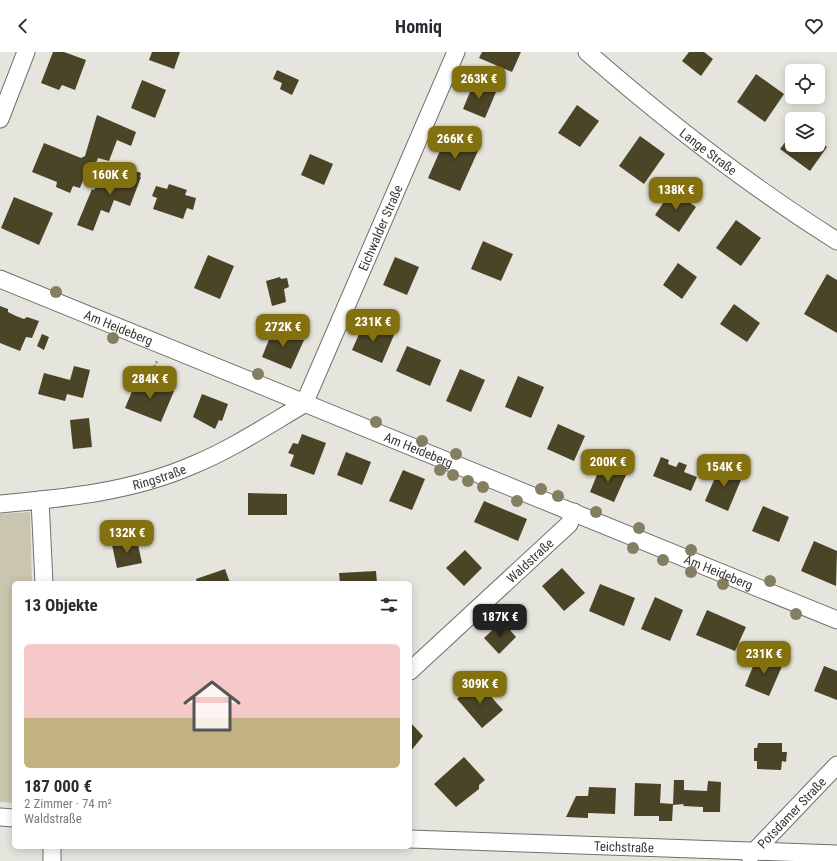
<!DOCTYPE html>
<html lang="de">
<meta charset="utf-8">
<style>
body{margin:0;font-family:"Roboto Condensed",sans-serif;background:#f7f7f7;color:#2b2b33;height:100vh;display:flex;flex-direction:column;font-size:15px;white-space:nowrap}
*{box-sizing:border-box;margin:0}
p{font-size:13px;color:#7c7c81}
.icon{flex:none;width:22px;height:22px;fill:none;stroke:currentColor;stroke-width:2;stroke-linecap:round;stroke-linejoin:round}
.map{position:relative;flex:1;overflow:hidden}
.drawer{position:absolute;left:12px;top:529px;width:400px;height:268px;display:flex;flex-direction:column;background:#fff;border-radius:6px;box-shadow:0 2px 10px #0003}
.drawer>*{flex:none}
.controls{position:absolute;left:785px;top:12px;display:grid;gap:8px}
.controls a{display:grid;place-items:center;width:40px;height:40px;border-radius:6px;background:#fff;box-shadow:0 2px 10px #0003;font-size:20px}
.price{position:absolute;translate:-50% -34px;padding:0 9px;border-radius:8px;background:#837110;color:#fff;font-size:13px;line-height:26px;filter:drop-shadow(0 1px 2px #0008)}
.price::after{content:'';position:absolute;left:50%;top:24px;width:12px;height:9px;margin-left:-6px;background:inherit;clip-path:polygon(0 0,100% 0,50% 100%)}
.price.selected{background:#222;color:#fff}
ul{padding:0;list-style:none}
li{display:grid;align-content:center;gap:8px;height:212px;padding:0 12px}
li+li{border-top:1px solid #e1e1e2}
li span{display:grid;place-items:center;height:124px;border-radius:6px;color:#555}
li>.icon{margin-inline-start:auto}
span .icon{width:72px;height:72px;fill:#fffc;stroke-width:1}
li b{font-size:17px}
h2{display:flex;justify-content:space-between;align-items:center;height:48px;padding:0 12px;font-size:17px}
header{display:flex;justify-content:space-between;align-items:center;height:52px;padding:0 12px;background:#fff;font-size:18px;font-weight:700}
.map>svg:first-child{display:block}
</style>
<header><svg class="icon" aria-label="back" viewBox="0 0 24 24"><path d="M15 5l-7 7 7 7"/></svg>Homiq<svg class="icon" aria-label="heart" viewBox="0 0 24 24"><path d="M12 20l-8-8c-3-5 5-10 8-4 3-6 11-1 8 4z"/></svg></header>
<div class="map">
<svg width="837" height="809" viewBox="0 0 837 809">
<rect width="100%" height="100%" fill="#e5e4dd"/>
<!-- green -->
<path fill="#cac5ae" d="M30,460L32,531H14V751L0,750V462Z"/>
<!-- building -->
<path fill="#4b4527" d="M53,0H64L86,8L75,38L62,33L59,38L41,31Z
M152,0H180L174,17L149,8Z
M482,0H521L512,20L479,6Z
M689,0H704L713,7L701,24L682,9Z
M277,18L299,28L292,43L280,37L282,31L273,27Z
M756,22L784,42L765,70L737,50Z
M142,28L166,38L155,66L131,56Z
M474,30L496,40L485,66L463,57Z
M577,53L599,69L580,95L558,81Z
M97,63L136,80L131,94L117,88L109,109L98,106L97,109L89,113L80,136L73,134L70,141L56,135L57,130L32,120L44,91L81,106L85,104Z
M450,76L482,90L460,139L428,126Z
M792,81V93H818V88L827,95L810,119L780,97Z
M640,84L665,102L644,132L619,114Z
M310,102L333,112L324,133L301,123Z
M121,113L141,121L140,125H141L130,154L114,148L109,161L101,158L93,179L77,173L92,137L94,138L98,130L113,134Z
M169,132L187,138L185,143L196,146L193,158L187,156L183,167L153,157L157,146L152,144L156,134L167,137Z
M672,138L696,155L679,180L655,163Z
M14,145L53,161L39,193L1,176Z
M736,168L761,186L741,214L716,196Z
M483,189L513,202L501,229L471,217Z
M208,203L234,214L220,247L194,236Z
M395,205L419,215L407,243L383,233Z
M678,211L697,225L682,247L663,233Z
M827,222L837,228V281L804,262Z
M280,225L281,227L287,226L289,235L284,237L286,250L272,254L266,229Z
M734,252L760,271L747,290L720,272Z
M0,254L8,257V260L16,264L24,267L27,265L39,269L32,286L26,285L20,299L0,291Z
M364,271L394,283L382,311L352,298Z
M274,275L304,288L291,317L262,305Z
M42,282L49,285L44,298L37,294Z
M407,294L441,308L430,334L396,319Z
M74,314L90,318L83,346L67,342L65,349L38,342L44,321L70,328Z
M460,317L485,328L471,360L446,349Z
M518,324L544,335L531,366L505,355Z
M138,325L174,339L161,370L125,356Z
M202,342L228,352L222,369L219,368L215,377L193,365Z
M89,366L92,395L73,397L70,368Z
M558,372L585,384L574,409L547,397Z
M302,382L326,391L314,423L290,414L294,403L288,401L293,391L298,392Z
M346,400L371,410L362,433L337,423Z
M661,405L669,408L668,412L676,415L679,410L687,413L684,420L697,425L691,439L653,424Z
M601,413L626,423L614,450L590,440Z
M720,414L743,423L728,459L705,449Z
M403,418L425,427L412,458L389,449Z
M248,441L287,442V463H248Z
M484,449L527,467L518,489L474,470Z
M763,454L789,465L779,490L752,479Z
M137,488L142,511L117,516L112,493Z
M814,489L837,499L836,534L801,519Z
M465,498L482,516L464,534L446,516Z
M562,516L585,541L564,559L542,534Z
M225,517L230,531H197L196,527Z
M376,519L377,531H340L339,521Z
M600,532L635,546L624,574L589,559Z
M655,545L683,558L670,589L641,577Z
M707,558L746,575L735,599L696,583Z
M502,569L516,585L499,602L484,586Z
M758,602L783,612L769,644L745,634Z
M824,614L837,619V648L814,639Z
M477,629L503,658L482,676L457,647Z
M410,670L423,684L410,700Z
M758,691H782V700H787L786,710L782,709L781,718L757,717V709H754V696H757Z
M464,705L485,728L479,733V737L456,755L434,732Z
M674,728H684V738L707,739L708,729L721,730L720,760H703V755L683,754L684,752L673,753L672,769H659V764H634L635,731L661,732L660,751L673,752Z
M589,735L616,736L615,762L588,761V766L566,765L576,744H588Z"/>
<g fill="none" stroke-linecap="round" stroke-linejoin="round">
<defs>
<g id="street">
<path id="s1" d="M587,0C666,69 748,133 837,189"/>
<path d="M0,67L26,0"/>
<path id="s2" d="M0,227L837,568"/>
<path id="s3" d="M304,352L456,0"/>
<path d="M40,448L44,531"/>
<path id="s4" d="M0,452C66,446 131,440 193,413C232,397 268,373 304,352"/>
<path id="s5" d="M410,619L569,472L574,460"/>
<path d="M0,765L14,766"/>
<path id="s6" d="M410,787L837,802"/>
<path d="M52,795V809"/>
<path id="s7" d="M750,804L837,713"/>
</g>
</defs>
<!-- street casing -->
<use href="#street" stroke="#71706b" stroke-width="19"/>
<!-- path -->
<path stroke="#93928d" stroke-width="2.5" stroke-dasharray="2 2" stroke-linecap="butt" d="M151,322L157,309
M166,328L171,315"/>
<!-- street -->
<use href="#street" stroke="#fff" stroke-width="17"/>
</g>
<!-- trees -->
<g fill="#847f63">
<circle cx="56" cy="240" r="6"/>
<circle cx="113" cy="286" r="6"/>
<circle cx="258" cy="322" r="6"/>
<circle cx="376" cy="370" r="6"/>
<circle cx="422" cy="389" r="6"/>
<circle cx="456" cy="402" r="6"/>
<circle cx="440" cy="418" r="6"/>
<circle cx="453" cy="423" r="6"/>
<circle cx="468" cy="429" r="6"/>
<circle cx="483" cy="435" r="6"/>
<circle cx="541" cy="437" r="6"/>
<circle cx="558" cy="444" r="6"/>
<circle cx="517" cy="449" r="6"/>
<circle cx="596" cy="460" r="6"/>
<circle cx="639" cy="476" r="6"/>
<circle cx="633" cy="496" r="6"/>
<circle cx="691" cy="498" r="6"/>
<circle cx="663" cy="508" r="6"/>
<circle cx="691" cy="520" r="6"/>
<circle cx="770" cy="529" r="6"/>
<circle cx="723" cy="532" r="6"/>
<circle cx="796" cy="562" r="6"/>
</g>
<g text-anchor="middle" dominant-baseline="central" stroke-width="4" stroke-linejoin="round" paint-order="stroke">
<!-- street labels -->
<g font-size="13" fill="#373734" stroke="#e5e4dd">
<text stroke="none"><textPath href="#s1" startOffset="157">Lange Straße</textPath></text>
<text stroke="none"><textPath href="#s3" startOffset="192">Eichwalder Straße</textPath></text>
<text stroke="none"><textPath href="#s2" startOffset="128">Am Heideberg</textPath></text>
<text stroke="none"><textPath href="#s2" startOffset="452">Am Heideberg</textPath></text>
<text stroke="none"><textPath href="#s4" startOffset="162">Ringstraße</textPath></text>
<text stroke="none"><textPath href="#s5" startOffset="163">Waldstraße</textPath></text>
<text stroke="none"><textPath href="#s2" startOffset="776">Am Heideberg</textPath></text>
<text stroke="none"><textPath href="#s7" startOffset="60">Potsdamer Straße</textPath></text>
<text stroke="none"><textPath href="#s6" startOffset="214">Teichstraße</textPath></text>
</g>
</g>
</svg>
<div class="controls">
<a><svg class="icon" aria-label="locate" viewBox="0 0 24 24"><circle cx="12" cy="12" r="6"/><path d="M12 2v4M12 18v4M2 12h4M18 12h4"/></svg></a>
<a><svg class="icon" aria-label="layers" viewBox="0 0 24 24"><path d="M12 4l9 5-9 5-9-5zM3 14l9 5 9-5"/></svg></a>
</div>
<b class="price" style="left:479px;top:48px">263K €</b>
<b class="price" style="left:455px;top:108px">266K €</b>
<b class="price" style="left:110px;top:144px">160K €</b>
<b class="price" style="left:676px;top:159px">138K €</b>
<b class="price" style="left:373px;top:291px">231K €</b>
<b class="price" style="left:283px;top:296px">272K €</b>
<b class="price" style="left:150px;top:348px">284K €</b>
<b class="price" style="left:608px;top:431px">200K €</b>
<b class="price" style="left:724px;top:436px">154K €</b>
<b class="price" style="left:127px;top:502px">132K €</b>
<b class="price selected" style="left:500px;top:586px">187K €</b>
<b class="price" style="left:764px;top:623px">231K €</b>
<b class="price" style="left:480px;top:653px">309K €</b>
<section class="drawer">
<h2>13 Objekte<svg class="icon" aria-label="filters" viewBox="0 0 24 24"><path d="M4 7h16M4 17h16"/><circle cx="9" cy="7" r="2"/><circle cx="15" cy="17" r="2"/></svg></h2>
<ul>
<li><span style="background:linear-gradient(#f6c9c9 60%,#c2b280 0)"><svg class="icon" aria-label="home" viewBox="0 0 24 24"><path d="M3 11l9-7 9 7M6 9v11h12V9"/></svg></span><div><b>187 000 €</b><p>2 Zimmer · 74 m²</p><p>Waldstraße</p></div></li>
</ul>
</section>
</div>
